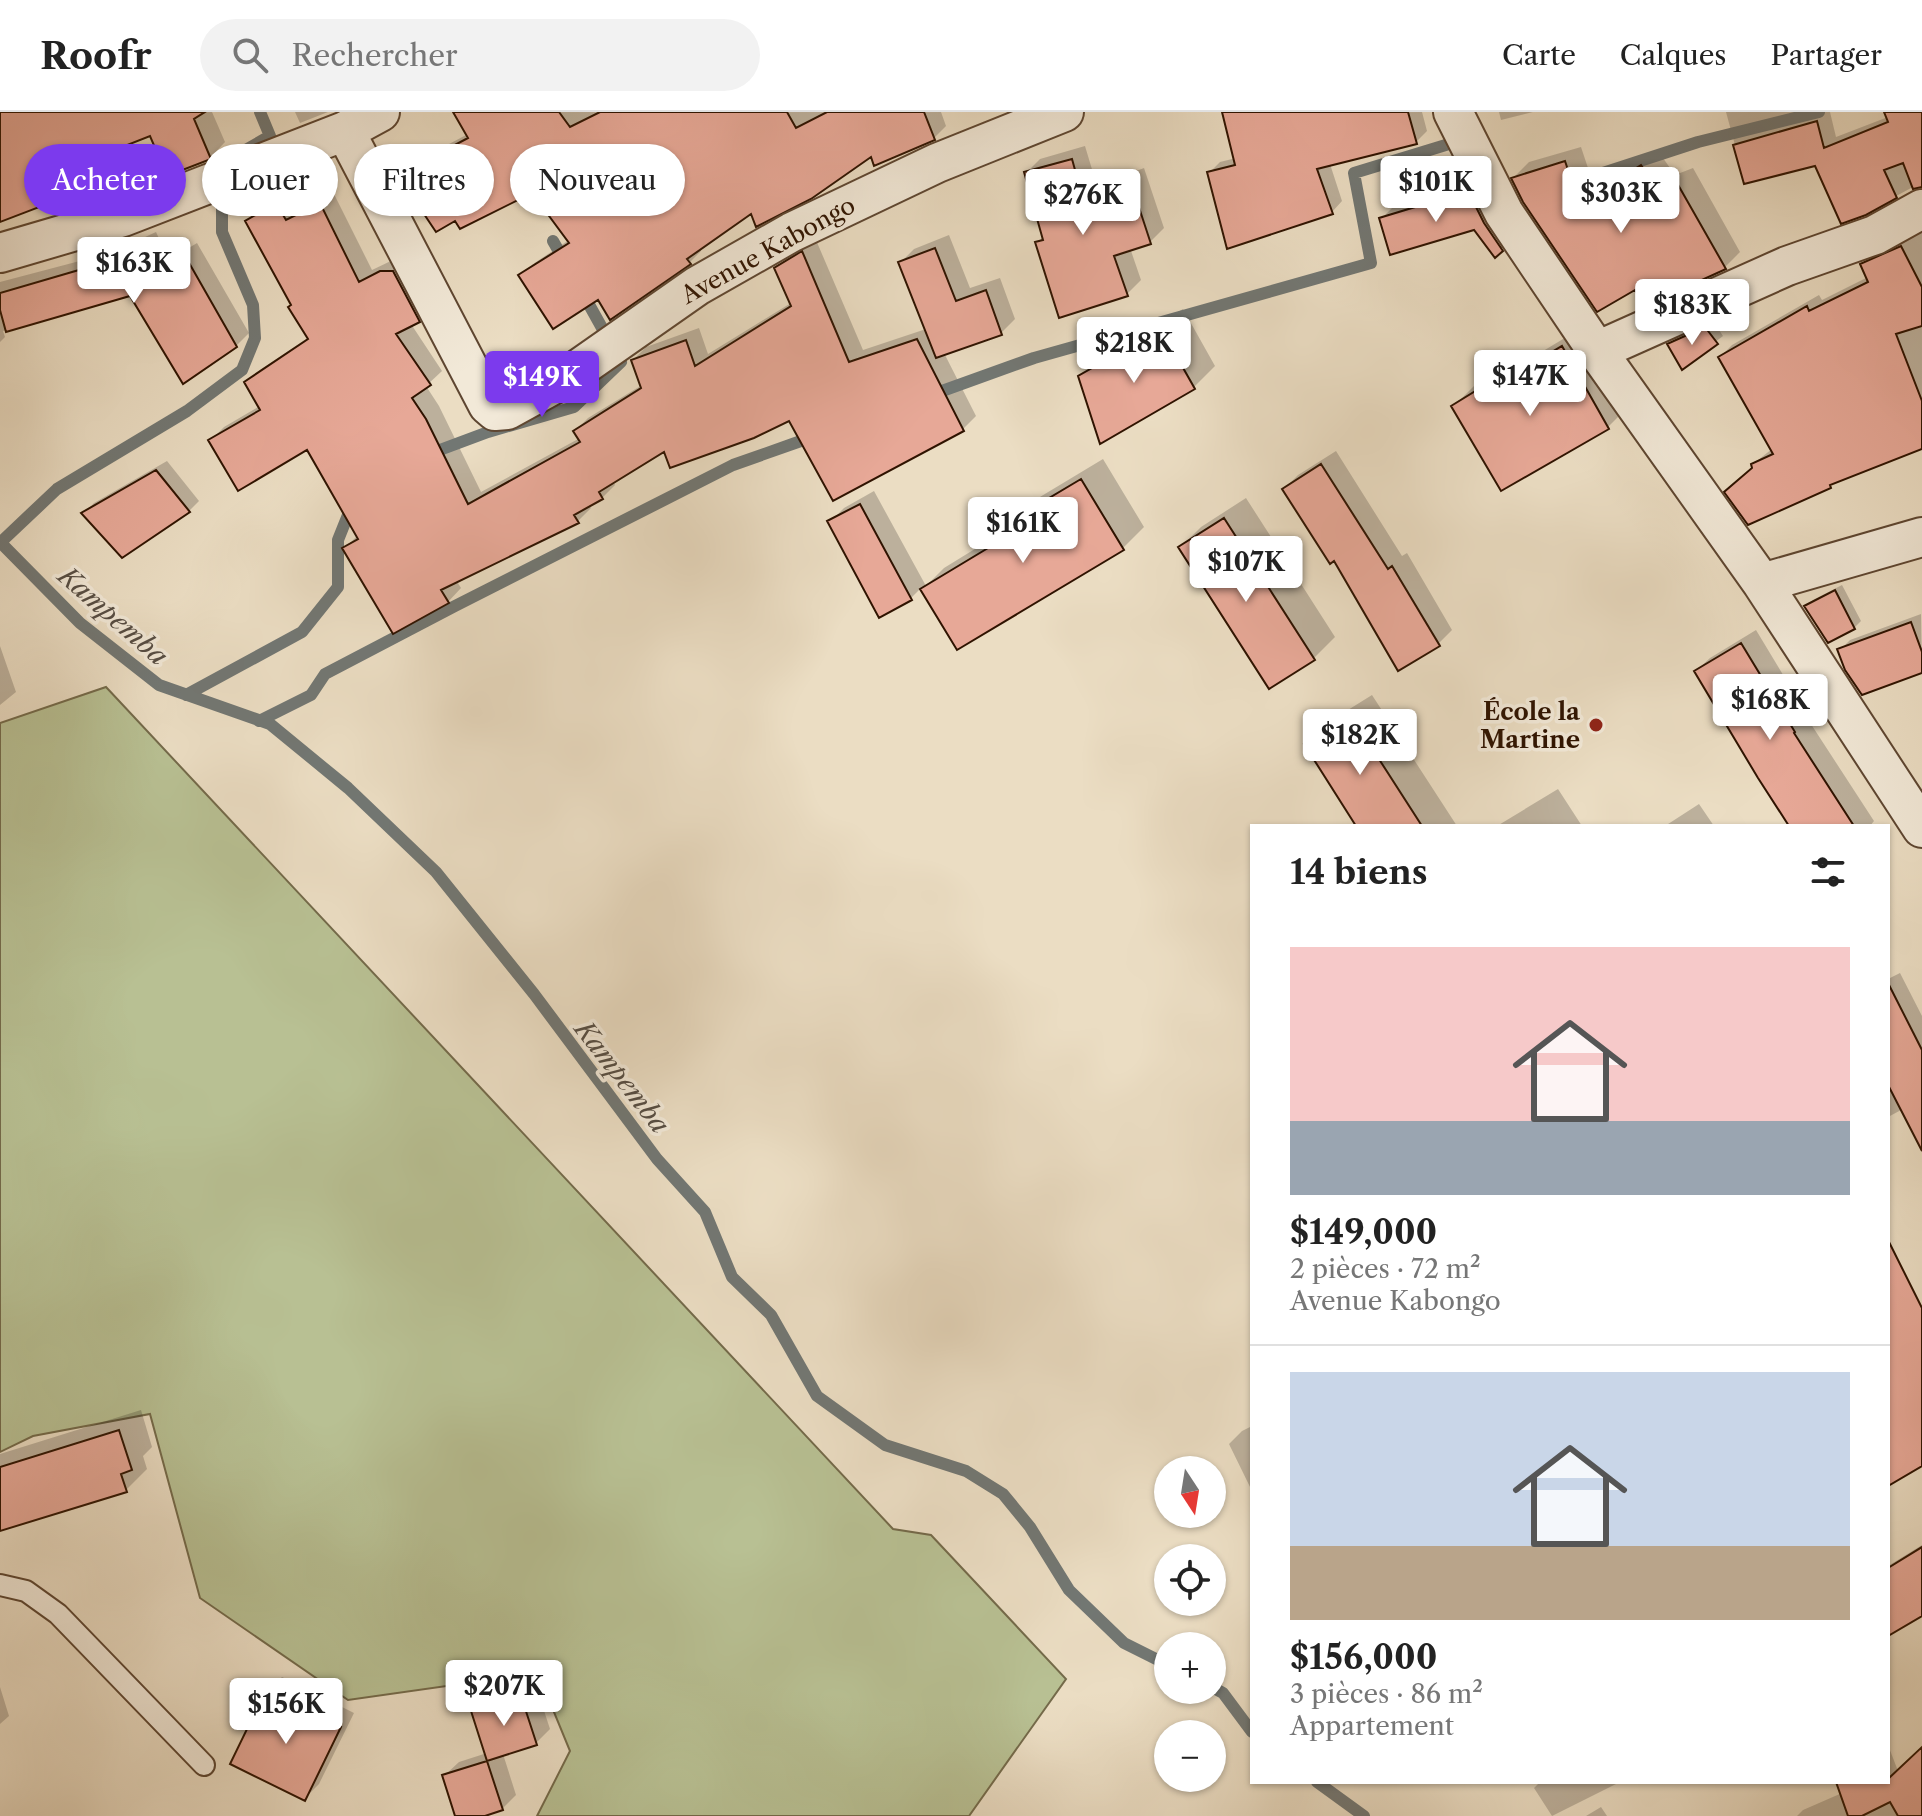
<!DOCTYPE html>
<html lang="fr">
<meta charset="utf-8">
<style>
body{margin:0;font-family:"Libre Caslon Text",serif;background:#f2f2f2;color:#222;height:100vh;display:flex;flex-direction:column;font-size:30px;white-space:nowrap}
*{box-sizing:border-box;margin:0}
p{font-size:26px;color:#767676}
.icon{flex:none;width:44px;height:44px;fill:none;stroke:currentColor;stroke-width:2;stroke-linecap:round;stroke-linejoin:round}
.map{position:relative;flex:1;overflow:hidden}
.panel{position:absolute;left:1250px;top:712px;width:640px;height:960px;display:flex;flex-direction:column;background:#fff;border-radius:0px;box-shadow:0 2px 6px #0004}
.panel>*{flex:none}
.guide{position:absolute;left:24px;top:32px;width:760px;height:72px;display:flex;gap:16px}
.needle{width:52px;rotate:168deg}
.tools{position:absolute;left:1154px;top:1344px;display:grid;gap:16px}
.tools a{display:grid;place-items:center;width:72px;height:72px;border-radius:50%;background:#fff;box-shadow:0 2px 6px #0004;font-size:40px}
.price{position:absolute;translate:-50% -68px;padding:0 18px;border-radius:8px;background:#fff;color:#222;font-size:26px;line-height:52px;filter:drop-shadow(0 2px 4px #0008)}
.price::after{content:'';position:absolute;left:50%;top:48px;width:24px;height:18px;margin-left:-12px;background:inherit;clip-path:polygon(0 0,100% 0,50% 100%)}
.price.on{background:#7c3aed;color:#fff}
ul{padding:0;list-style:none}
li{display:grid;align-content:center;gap:16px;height:424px;padding:0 40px}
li+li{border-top:2px solid #e0e0e0}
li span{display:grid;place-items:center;height:248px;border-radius:0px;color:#555}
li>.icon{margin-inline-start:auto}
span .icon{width:144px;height:144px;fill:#fffc;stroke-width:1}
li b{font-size:34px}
h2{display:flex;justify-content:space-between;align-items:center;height:96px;padding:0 40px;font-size:34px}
.chip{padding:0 28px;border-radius:36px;background:#fff;box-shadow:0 2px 6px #0004;font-size:28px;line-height:72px}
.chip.on{background:#7c3aed;color:#fff}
header{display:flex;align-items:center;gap:48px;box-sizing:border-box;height:112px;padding:0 40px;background:#fff;border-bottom:2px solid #e0e0e0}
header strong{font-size:38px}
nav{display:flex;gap:44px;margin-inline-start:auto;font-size:28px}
.search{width:560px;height:72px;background:#f2f2f2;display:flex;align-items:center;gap:20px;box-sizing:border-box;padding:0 28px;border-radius:44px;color:#767676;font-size:30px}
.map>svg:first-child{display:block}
</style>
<header>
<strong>Roofr</strong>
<div class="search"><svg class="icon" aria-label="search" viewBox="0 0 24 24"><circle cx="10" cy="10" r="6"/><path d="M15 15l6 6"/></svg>Rechercher</div>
<nav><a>Carte</a><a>Calques</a><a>Partager</a></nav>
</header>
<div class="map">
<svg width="1922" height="1704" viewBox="0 0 1922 1704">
<rect width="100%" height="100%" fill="#ebddc3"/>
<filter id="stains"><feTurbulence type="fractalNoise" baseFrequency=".0025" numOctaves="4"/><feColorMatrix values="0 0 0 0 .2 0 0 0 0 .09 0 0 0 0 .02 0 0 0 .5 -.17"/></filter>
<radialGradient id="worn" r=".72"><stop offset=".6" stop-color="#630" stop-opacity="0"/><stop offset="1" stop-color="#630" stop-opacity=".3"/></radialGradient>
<!-- green -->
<path fill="#b8c093" stroke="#746a4a" stroke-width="2" d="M106,575L893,1417L931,1423L1066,1567L969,1704H537L570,1639L538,1561L348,1588L200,1486L150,1302L33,1324L0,1340V611Z"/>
<!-- shadow -->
<path fill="#0003" d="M0,0H212L225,30L210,46L151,21L83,48L90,64L74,79L0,109Z
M295,0H328L300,11Z
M486,0H941L946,14L934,26L872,42L752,99L699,136L701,139L689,151L598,185L521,164L533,152L569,128L533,78L401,63L413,51L468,22Z
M1224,0H1422L1427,19L1416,30L1330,52L1342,89L1332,100L1209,61L1220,50L1236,46Z
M1499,0H1533L1501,8Z
M1726,0H1830L1836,25L1888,5L1886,0H1922V73L1911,76L1865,101L1816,52L1745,70Z
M1085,34L1097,74L1144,56L1164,116L1150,130L1130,136L1141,168L1127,182L1037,131L1044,124L1026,61L1040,47Z
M1581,35L1595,77L1658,39L1675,63L1693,56L1740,140L1724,156L1636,175L1513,66L1529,50Z
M1482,67L1515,124L1501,137L1475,116L1381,107L1395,93Z
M290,80L299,97L333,80L372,158L395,147L432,195L411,212L442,259L426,274L439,294L481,380L580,326L575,319L588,306L642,273L633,248L646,235L699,216L708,242L791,191L776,156L790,143L816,128L863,238L926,217L900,151L914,137L949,123L970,176L1000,166L1015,207L1001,221L944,241L976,304L963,317L790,306L665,337L613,369L615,373L602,386L589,393L591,396L578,409L456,468L461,476L448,490L393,519L345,436L358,423L307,335L211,328L224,315L260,294L247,271L260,258L309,225L247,110L260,97Z
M1922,118V338L1921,336L1836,368L1830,374L1754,355L1753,352L1772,337L1720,245L1732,233L1819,183L1822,188L1868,165L1862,152L1874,140Z
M156,120L169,148L197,131L249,221L236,234L131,182L3,219L5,225L0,230V170L110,141Z
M1183,197L1215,254L1194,275L1101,329L1080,265L1102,244Z
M1713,209L1723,224L1682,255L1669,232L1675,226Z
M1583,215L1629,294L1608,315L1502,376L1454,294L1475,273L1517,248L1520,253Z
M1336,339L1402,444L1407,441L1452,518L1438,532L1334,446L1284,377L1298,363Z
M1103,347L1144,415L1123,436L958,535L922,475L911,486L830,410L844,396L874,379L926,474L944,456L996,424L994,421L1015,400Z
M167,349L199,389L189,399L84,401L94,391Z
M1246,386L1335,525L1314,546L1269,574L1180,436L1201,415Z
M1842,473L1861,509L1854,516L1806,495L1813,488Z
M1921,502L1922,558L1840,538L1850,528Z
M1756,518L1808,604L1807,606L1874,709L1870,714H1792L1696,559L1710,546Z
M0,534L16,580L0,593Z
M1372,583L1457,714H1359L1306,632L1327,611Z
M1558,677L1582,714H1497Z
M1699,692L1714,714H1665Z
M1900,861L1922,904V1011L1903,997L1888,1005V867Z
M141,1298L152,1335L143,1344L147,1357L126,1378L0,1417V1342Z
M1252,1314V1379L1229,1332L1242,1319Z
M1922,1433V1502L1888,1522V1454Z
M282,1565L354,1601L319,1672L305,1686L268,1579Z
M535,1571L550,1617L536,1631L503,1642L516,1683L502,1697L479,1704H457L444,1664L459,1650L487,1641L473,1600L488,1586Z
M0,1575L9,1604L0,1612Z
M1888,1633L1898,1659L1922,1637V1704H1797L1803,1698L1842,1681L1838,1670H1888Z
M1540,1670H1620L1552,1704L1534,1676Z
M1601,1695L1607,1704H1586Z"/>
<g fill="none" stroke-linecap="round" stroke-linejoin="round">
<!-- stream -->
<path stroke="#727773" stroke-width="12" d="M237,43L270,24L260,0
M1557,76L1698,30L1819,0
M553,129L565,150
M931,283L1034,246L1371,151L1354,61L1449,32L1462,25
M429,342L488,320L574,295L621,250L582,180
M0,430L80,511L159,573L270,612L348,676L436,760L534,882L657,1047L705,1100L732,1165L771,1203L817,1284L885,1333L966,1359L1003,1382L1030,1415L1069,1478L1124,1531L1168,1553
M1,430L57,377L187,299L242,258L255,226L253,193L222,120V73
M186,583L302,520L338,475V428L352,393
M259,609L311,583L325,562L455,494L733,353L815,324
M1212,1575L1223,1581L1252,1620
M1317,1670L1364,1704"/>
</g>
<!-- building -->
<path fill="#e7a897" stroke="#2f1300" stroke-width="2" d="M0,0H205L194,7L211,47L167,64L150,24L66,57L76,81L0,110Z
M453,0H559L570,15L600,0H787L796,16L827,0H924L935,28L874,54L871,45L811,87L756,115L751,102L687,147L691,152L610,208L598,188L553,217L518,163L569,131L532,81L460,117L455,109L436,120L398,63L468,26Z
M1222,0H1408L1417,32L1317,57L1333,102L1227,137L1207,60L1235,53Z
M1884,0H1922V75L1913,77L1903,51L1884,58L1897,86L1866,103L1841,112L1815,54L1744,72L1733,33L1817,9L1824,36L1888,10Z
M1072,47L1083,87L1130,68L1151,132L1114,144L1128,184L1059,206L1035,130L1043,128L1024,60Z
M1565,49L1579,91L1641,53L1658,78L1677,71L1726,157L1645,194L1635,178L1597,200L1523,90L1511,66Z
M1468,79L1484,111L1503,139L1495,146L1474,118L1390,143L1379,106Z
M276,91L286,108L320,91L359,170L380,159H393L420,210L396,222L431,273L412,286L426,307L468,392L580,330L573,319L641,276L631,248L686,228L695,254L791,194L774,156L802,139L849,250L917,227L964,319L833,389L789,309L754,326L670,356L664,340L599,380L603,387L574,403L579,411L441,478L449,491L393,522L342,436L358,427L307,338L238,379L208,328L260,298L244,270L308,227L288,195L291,193L245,109Z
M143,131L156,159L184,142L237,235L183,272L130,184L6,220L0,198V181L96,153Z
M1901,134L1922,175V214L1896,222L1922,289V337L1830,373L1831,376L1748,413L1724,380L1752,356L1751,352L1773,342L1718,245L1807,194L1809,199L1868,170L1860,152Z
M935,136L956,189L986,178L1002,223L936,246L898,150Z
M1705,215L1718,232L1682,258L1667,232Z
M1161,217L1195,277L1100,332L1078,264Z
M1562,234L1609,317L1501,379L1451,294L1495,267L1498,272Z
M1321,352L1388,457L1392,454L1440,534L1398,559L1334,449L1330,452L1282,377Z
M156,358L190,400L122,446L81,401Z
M1081,367L1124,438L957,538L920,477L998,430L992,420Z
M860,392L912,488L879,506L827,409Z
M1224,406L1315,548L1269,577L1178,435Z
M1835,478L1855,517L1828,531L1804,494Z
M1911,510L1922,540V561L1862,583L1845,558L1837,537Z
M1741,531L1795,620L1794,621L1854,714H1789L1758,666L1694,559Z
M1350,602L1422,714H1356L1304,632Z
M1888,871L1922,938V1039L1888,973Z
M1888,1128L1922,1196V1354L1888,1374Z
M119,1318L132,1358L121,1362L127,1380L0,1419V1355Z
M1922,1435V1504L1888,1524V1456Z
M266,1578L341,1615L305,1689L230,1652Z
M521,1584L537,1633L487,1649L471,1599Z
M1922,1635V1704H1898L1890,1690L1862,1704H1848L1836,1670H1888V1667Z
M487,1649L503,1698L485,1704H455L442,1663Z"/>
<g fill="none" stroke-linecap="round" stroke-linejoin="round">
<defs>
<path id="service" d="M0,1473L26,1479L58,1502L204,1653"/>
<path id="minor" d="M1453,0L1504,101L1597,239L1762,471L1922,716
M345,19L488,293L495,299L507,298L567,265L697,174L792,120L937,51L1064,0
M0,141L123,105L345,19L380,0
M1597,239L1787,154L1875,123L1922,97
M1762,471L1922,425"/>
</defs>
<!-- service casing -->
<use href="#service" stroke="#5e4631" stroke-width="24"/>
<!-- minor casing -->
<use href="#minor" stroke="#5e4631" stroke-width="42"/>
<!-- service -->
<use href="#service" stroke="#f2e9d8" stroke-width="20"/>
<!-- minor -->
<use href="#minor" stroke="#f2e9d8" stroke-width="38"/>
</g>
<!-- markers -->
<circle fill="#8f2418" stroke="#f2e9d8" stroke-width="3" cx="1596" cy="613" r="8"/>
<g text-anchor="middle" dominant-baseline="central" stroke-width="7" stroke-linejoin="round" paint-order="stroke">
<!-- street labels -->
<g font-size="24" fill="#2f1300" stroke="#f2e9d8">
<text transform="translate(768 138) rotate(-29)">Avenue Kabongo</text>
</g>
<!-- poi labels -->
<g font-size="24" font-weight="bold" fill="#2f1300" stroke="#f2e9d8" text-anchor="end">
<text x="1580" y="599">École la<tspan x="1580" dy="28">Martine</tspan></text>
</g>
<!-- water labels -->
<g font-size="26" font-style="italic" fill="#564d43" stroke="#f2e9d8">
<text transform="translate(113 504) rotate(41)">Kampemba</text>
<text transform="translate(622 965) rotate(52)">Kampemba</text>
</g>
</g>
<rect width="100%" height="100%" filter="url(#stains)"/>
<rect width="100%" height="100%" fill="url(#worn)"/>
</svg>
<div class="tools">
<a><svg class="needle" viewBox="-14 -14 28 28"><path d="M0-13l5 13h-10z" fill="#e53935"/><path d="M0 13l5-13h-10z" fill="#767676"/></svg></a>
<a><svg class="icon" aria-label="locate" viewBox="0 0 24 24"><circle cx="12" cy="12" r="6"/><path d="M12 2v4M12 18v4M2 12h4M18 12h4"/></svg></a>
<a>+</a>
<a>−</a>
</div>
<b class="price" style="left:1436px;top:112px">$101K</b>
<b class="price" style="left:1621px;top:123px">$303K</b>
<b class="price" style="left:1083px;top:125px">$276K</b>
<b class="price" style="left:134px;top:193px">$163K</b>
<b class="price" style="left:1692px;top:235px">$183K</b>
<b class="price" style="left:1134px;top:273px">$218K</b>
<b class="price" style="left:1530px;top:306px">$147K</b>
<b class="price on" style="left:542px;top:307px">$149K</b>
<b class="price" style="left:1023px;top:453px">$161K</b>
<b class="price" style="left:1246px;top:492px">$107K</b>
<b class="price" style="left:1770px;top:630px">$168K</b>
<b class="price" style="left:1360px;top:665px">$182K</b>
<b class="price" style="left:504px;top:1616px">$207K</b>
<b class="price" style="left:286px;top:1634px">$156K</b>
<div class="guide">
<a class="chip on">Acheter</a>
<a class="chip">Louer</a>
<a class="chip">Filtres</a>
<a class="chip">Nouveau</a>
</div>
<section class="panel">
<h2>14 biens<svg class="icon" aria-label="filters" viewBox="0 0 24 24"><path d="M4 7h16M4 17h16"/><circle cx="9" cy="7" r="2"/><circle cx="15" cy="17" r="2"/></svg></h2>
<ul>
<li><span style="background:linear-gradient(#f6c9c9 70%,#9aa5b1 0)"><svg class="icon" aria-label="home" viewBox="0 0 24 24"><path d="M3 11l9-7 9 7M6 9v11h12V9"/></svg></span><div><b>$149,000</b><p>2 pièces · 72 m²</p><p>Avenue Kabongo</p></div></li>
<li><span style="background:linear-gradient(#c9d6e8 70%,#b9a48a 0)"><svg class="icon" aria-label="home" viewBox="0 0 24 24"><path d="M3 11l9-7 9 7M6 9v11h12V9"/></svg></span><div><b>$156,000</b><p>3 pièces · 86 m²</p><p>Appartement</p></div></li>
</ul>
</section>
</div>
